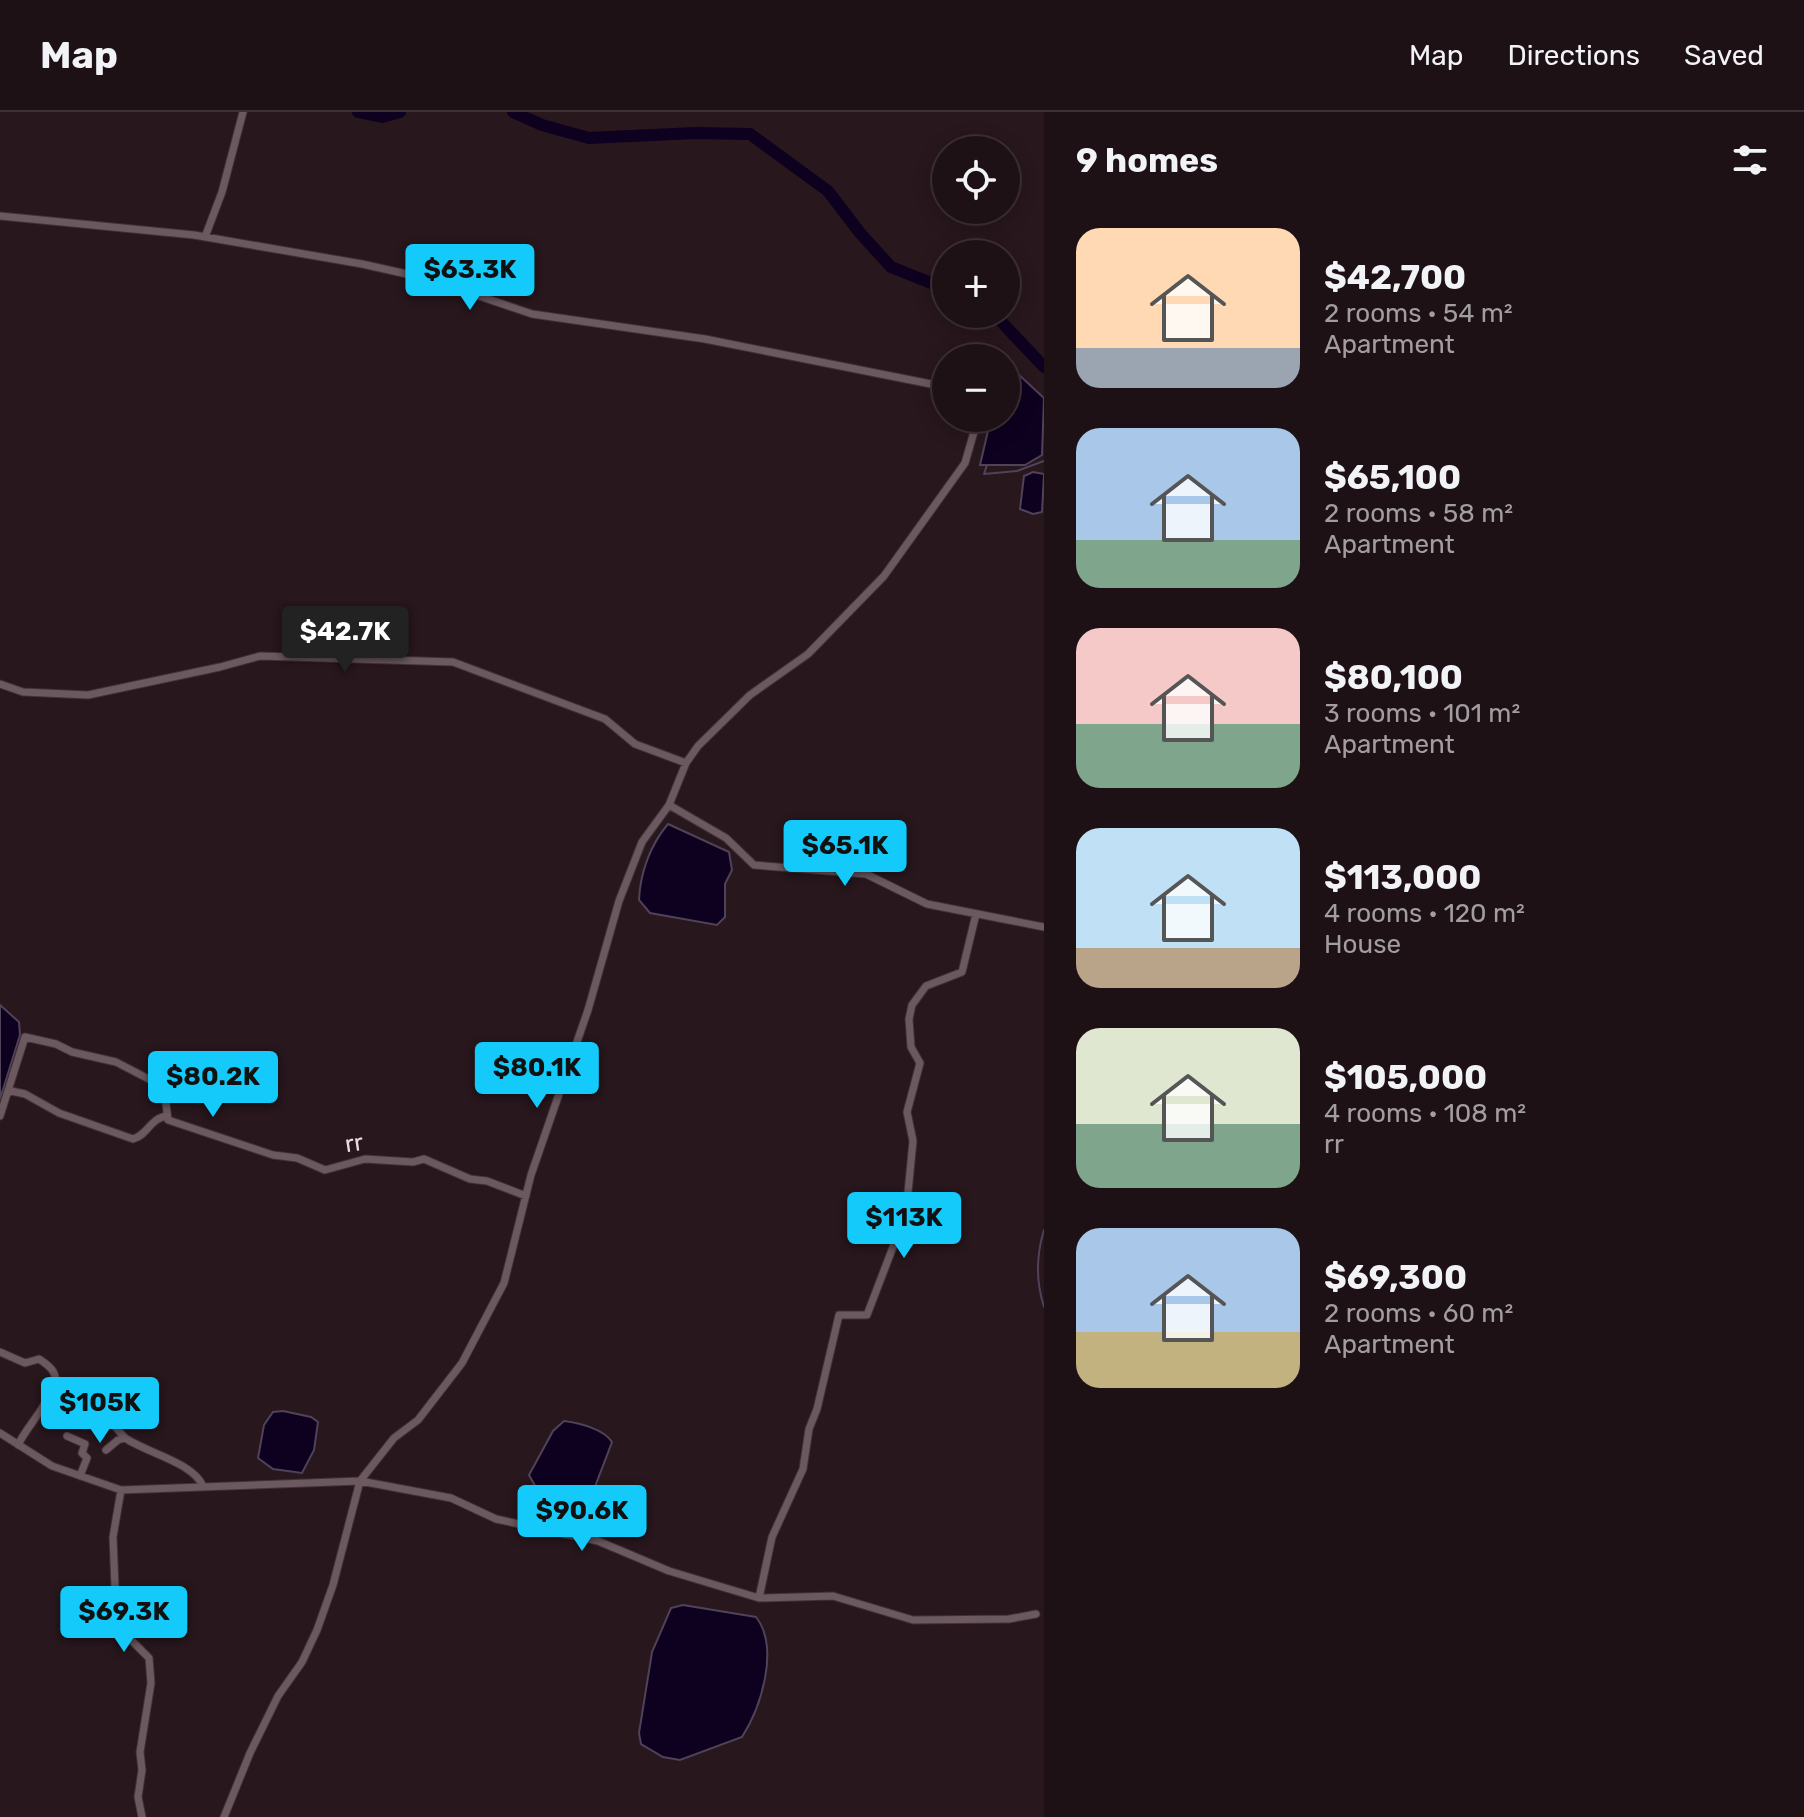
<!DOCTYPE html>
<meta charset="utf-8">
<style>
body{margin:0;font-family:Rubik,sans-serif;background:#2b1f23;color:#f1f3f6;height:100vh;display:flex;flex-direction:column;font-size:30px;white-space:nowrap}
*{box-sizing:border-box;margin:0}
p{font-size:26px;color:#a19da1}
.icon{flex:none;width:44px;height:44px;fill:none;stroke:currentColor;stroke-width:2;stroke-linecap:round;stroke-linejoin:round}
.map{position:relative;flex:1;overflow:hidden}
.side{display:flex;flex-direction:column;background:#1e1116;width:760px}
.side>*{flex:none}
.fabs{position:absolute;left:932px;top:24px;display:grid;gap:16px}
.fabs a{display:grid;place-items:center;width:88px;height:88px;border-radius:50%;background:#1e1116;box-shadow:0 4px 20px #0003,0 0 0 2px #3c3135;font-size:40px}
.price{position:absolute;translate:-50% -68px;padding:0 18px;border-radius:8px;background:#13cafb;color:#111;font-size:26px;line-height:52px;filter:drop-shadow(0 2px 4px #0008)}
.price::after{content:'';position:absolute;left:50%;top:48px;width:24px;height:18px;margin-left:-12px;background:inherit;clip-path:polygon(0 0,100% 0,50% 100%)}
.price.on{background:#222;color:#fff}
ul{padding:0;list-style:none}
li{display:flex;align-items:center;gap:24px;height:200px;padding:0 32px}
li span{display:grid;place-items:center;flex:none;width:224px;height:160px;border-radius:24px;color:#555}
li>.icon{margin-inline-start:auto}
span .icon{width:96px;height:96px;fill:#fffc;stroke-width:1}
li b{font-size:34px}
h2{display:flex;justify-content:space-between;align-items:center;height:96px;padding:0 32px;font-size:34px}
header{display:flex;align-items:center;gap:48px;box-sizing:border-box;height:112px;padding:0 40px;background:#1e1116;border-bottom:2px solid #3c3135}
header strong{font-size:38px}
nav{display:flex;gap:44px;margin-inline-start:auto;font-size:28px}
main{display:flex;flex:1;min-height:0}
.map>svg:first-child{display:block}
</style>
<header>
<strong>Map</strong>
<nav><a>Map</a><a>Directions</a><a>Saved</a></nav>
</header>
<main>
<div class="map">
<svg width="1044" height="1705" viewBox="0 0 1044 1705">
<rect width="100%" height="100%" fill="#28171d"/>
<!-- water -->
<path fill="#0e001f" stroke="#4f4259" stroke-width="2" d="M1017,261L1044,286L1042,343L1025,353H980L991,306H1006V264Z
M1033,360L1044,362L1042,400L1033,402L1020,397L1024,364Z
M668,712L729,740L732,758L725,772V805L717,813L650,801L639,788C640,762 650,733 668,712Z
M0,893L19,910L20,923L0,987Z
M283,1299L311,1305L318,1310L314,1338L302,1361L273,1357L258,1346L264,1313L273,1300Z
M564,1309C579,1311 604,1317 612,1330L591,1385L581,1393L571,1388L559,1393L542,1386L529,1363L553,1319Z
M683,1493L756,1505C780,1536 761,1595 742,1625L680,1648L663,1645L641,1632L639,1621L652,1540L671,1496Z"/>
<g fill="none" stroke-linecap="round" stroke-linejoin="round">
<!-- stream -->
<path stroke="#4f4259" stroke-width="2" d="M987,353L984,362L1017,359L1044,349
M1044,1118C1036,1144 1036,1170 1044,1195"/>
<!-- river -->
<path stroke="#0e001f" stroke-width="12" d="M358,0L382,5L400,0
M513,0L542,13L589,26L695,21L750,22L828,79L860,121L891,155L946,177
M994,202L1044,255"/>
<defs>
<path id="street" d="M0,104L194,123L362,152L429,167L532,202L705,227L946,275
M205,125L222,80L243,0
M0,572L23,580L88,583L220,555L260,544L453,550L605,607L635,632L686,651
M669,693L726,726L754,753L866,762L927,792L1044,815
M7,982L11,979L25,982L59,1001L133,1027C148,1023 150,1006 167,1004
M0,1004L25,925L56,932L72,940L116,950L164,975L168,1008L273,1043L297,1046L325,1058L365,1047L413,1050L424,1047L470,1067L487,1069L526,1084
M0,1240L25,1251L39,1247C53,1256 57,1261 56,1278L111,1310L125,1326L118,1328L106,1338
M0,1321L52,1354L121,1378L360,1369L451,1386L496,1407L598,1429L669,1459L759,1486L833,1484L913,1508L1009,1507L1036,1502
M67,1324L85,1332L82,1341L87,1346L80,1364
M125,1326C147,1341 192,1350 203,1374
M18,1333C27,1314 44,1299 50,1280L56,1278
M121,1378L113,1425L115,1475L127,1524L149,1546L151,1571L140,1640L142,1658L138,1685L142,1705
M759,1486L772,1425L803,1357L809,1317L817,1297L839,1203H867L906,1101L913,1029L907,1000L920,951L911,935L909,907L912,893L926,874L962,860L976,802
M224,1705L250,1641L278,1584L302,1550L317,1518L333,1473L360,1369L394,1326L418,1308L462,1251L504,1171L531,1063L588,898L619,789L642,730L669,693L686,651L698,634L750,583L808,542L884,464L965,351L978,306"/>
</defs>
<!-- street casing -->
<use href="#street" stroke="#3f3337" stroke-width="9"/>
<!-- street -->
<use href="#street" stroke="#6c585f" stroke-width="7"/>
</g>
<g text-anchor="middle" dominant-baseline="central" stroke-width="8" stroke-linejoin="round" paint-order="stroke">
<!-- street labels -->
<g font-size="24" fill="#e7dbdf" stroke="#28171d">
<text transform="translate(354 1031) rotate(-9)">rr</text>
</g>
</g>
</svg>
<div class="fabs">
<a><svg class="icon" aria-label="locate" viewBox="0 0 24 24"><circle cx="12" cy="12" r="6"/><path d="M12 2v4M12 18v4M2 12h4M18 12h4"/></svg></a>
<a>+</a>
<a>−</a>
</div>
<b class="price" style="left:470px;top:200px">$63.3K</b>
<b class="price on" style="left:345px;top:562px">$42.7K</b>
<b class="price" style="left:845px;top:776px">$65.1K</b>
<b class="price" style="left:537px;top:998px">$80.1K</b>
<b class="price" style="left:213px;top:1007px">$80.2K</b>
<b class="price" style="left:904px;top:1148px">$113K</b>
<b class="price" style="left:100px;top:1333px">$105K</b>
<b class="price" style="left:582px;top:1441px">$90.6K</b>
<b class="price" style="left:124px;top:1542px">$69.3K</b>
</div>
<section class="side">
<h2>9 homes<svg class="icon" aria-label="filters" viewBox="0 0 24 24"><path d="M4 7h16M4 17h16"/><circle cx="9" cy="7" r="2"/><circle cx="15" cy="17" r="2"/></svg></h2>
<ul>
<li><span style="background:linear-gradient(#ffd9b3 75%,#9aa5b1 0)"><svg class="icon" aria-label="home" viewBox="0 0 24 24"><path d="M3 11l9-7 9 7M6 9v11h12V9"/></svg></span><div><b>$42,700</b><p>2 rooms · 54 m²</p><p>Apartment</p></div></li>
<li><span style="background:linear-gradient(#a9c7e8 70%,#7fa58c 0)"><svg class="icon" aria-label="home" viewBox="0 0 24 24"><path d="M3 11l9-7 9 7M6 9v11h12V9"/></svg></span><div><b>$65,100</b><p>2 rooms · 58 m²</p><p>Apartment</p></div></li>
<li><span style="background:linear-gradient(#f6c9c9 60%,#7fa58c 0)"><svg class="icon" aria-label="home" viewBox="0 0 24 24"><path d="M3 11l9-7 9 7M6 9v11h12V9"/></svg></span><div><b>$80,100</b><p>3 rooms · 101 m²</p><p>Apartment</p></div></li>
<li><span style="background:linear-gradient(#bfe0f5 75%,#b9a48a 0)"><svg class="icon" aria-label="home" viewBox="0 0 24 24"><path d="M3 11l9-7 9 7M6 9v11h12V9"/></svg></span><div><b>$113,000</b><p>4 rooms · 120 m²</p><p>House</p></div></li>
<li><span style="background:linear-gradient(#dfe7d0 60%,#7fa58c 0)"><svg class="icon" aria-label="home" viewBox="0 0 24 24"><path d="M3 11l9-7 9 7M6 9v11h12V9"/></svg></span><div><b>$105,000</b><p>4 rooms · 108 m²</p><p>rr</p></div></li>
<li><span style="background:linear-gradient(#a9c7e8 65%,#c2b280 0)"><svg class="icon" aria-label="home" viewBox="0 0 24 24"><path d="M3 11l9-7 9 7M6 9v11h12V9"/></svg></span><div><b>$69,300</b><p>2 rooms · 60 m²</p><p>Apartment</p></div></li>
</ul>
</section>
</main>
